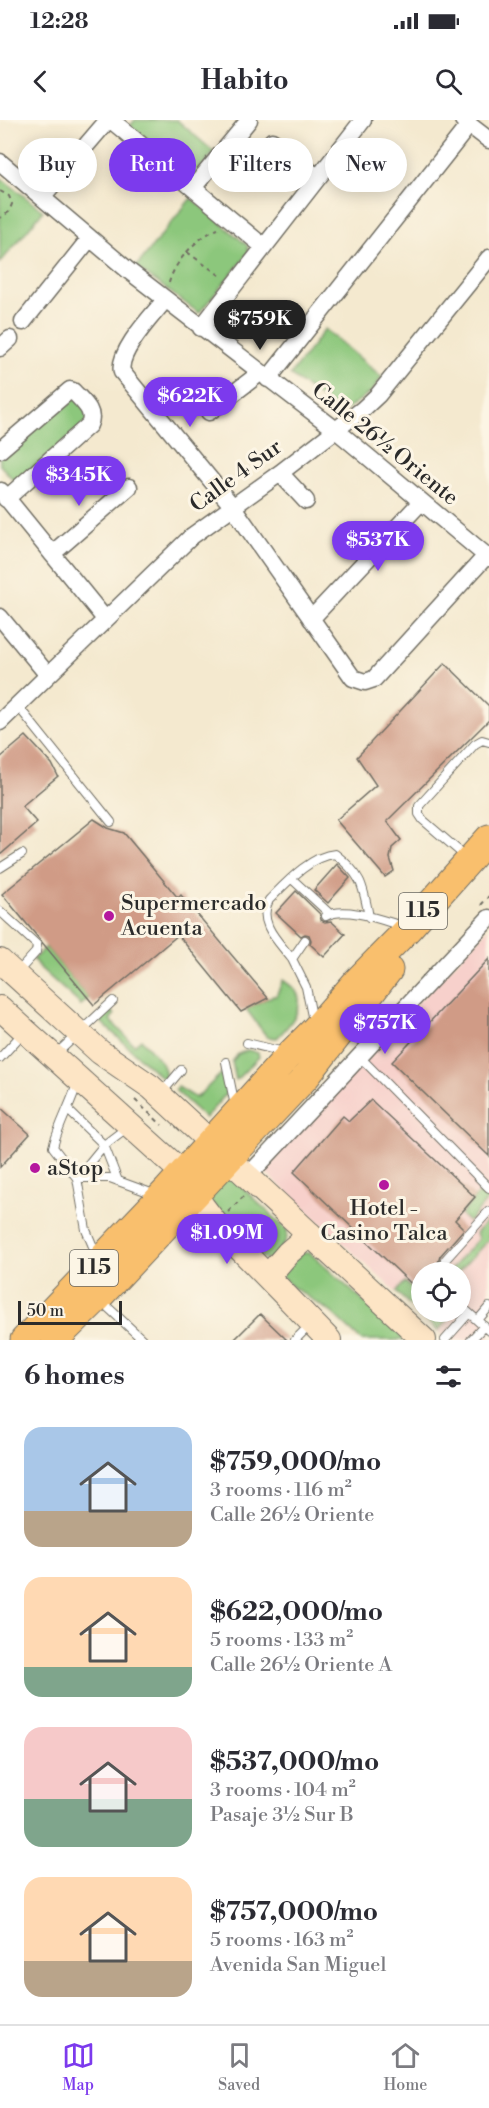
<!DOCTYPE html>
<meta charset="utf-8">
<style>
body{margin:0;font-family:"Libre Bodoni",serif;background:#f2f2f3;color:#2b2b33;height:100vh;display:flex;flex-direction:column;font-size:22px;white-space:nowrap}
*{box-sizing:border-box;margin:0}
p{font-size:20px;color:#7c7c81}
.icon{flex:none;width:33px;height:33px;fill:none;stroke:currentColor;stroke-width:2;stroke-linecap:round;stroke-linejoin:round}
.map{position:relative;height:1220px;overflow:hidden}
.drawer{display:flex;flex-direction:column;background:#fff;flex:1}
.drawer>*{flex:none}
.hud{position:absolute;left:18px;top:18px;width:453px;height:54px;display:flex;gap:12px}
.fabs{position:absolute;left:411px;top:1142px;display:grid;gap:12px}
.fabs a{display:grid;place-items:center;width:60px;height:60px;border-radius:50%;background:#fff;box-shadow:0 3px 15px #0003;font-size:30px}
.scale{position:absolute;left:18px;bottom:15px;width:104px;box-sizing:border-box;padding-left:6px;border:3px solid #2b2b2b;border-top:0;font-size:16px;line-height:21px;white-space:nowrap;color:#2b2b2b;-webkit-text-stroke:4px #fcf5e5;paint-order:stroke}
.price{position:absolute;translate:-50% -51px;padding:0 14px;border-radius:21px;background:#7c3aed;color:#fff;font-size:20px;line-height:39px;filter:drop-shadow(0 2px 3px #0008)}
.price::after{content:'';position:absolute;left:50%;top:36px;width:18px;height:14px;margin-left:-9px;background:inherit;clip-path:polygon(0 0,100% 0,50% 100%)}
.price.selected{background:#222;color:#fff}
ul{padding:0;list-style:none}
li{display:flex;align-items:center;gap:18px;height:150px;padding:0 24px}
li span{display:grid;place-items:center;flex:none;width:168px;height:120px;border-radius:18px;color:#555}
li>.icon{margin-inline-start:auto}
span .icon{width:72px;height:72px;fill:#fffc;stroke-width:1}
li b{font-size:26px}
h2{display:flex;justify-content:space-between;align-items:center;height:72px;padding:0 24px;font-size:26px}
.chip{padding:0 21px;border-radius:27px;background:#fff;box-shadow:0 3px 15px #0003;font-size:21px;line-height:54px}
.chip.selected{background:#7c3aed;color:#fff}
.status{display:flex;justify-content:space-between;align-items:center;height:42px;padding:0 30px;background:#fff;direction:ltr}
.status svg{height:16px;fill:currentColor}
header{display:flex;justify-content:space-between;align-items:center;height:78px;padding:0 24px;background:#fff;font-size:27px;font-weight:700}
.tab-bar{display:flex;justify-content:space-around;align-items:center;height:84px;border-top:2px solid #e1e1e2;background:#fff;font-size:16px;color:#7c7c81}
.tab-bar a{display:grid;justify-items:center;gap:3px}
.tab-bar .selected{color:#7c3aed}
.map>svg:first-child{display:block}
</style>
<div class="status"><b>12:28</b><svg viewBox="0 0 49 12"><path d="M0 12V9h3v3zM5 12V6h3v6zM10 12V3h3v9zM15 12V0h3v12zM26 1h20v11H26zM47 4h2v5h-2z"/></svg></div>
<header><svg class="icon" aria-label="back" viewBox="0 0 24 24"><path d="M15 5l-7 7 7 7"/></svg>Habito<svg class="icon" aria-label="search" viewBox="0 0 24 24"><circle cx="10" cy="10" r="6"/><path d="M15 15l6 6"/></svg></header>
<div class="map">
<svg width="489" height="1220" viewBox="0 0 489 1220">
<rect width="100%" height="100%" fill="#fcf5e5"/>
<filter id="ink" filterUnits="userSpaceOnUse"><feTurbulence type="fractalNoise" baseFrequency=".0167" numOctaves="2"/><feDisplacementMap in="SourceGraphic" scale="12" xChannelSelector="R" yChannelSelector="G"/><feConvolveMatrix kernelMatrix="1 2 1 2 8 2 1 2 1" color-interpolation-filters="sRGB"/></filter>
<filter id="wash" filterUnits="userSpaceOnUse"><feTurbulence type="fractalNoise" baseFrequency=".008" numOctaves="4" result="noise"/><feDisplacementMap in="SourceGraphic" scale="24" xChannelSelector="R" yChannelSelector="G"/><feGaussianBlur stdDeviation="1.35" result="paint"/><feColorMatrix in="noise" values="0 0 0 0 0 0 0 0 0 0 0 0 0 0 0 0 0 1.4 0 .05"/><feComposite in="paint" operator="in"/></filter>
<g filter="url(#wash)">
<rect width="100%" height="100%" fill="#f4e9cf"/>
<!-- built -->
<path fill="#f7d0cb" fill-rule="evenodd" d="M489,808V1220H448L261,1048ZM422,1152H460V1191H422Z"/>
<!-- green -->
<path fill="#8cc77c" stroke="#5c7954" stroke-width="1.5" d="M135,0H177L214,32L193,58L130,6Z
M0,57L43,91L0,143Z
M191,78L247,125L249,133L199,193L136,147Z
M325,209L382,257L372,271L342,293L290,255Z
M72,271L94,297L16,363L0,345V334Z
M46,827L89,878L81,885L39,847L33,839Z
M283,860C287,863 292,866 295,870C308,886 288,907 277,918L267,917L246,889L272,876H276Z
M111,891L114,895L110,900L134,925L141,919C150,930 171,947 164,960L99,900Z
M248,930L258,933L259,937L236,960L232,942L238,934Z
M222,953L226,974L205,998L175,970L178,967L196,978Z
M228,1054L287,1110C289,1123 279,1130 270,1139H264L205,1076Z
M480,1071L489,1078L469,1102L461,1095Z
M489,1098V1119L458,1152H448L478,1119L476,1113Z
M301,1133H310L372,1189L412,1220H361L331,1192L291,1166L281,1156Z
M405,1162L417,1174L421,1169L422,1191H445L451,1197L438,1211L396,1172Z"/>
<g id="blocks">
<!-- building -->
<path fill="#d09b86" d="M445,543L489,586V600L387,701L401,720L392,728L390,738L394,751L385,757L336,700L376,665L357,637Z
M26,616L52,644L58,656L22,686L37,703L0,735V638Z
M94,699L108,708L124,713L178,778L181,775L268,878L241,892L178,815L94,885L2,774Z
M337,744L350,758L328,783L314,770Z
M296,771L320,794L321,800L325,802L331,801L345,814L324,837L310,824L311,820L309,815L305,814L301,816L276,793Z
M489,839V1036L392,942Z
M371,980L475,1077L455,1100L464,1109L440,1136L436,1150L434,1152H422V1174L294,1052L343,996L349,1001Z
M0,987L30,1014L0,1047Z
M260,1194L287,1220H234Z"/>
</g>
</g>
<g filter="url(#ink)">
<use href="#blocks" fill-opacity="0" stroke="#716e64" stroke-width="1.5"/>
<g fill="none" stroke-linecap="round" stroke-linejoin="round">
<defs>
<path id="service" d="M17,585L111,702
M466,737L423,700L419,694V686L475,624L482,620L489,622
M0,748L22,734
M292,759L330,794
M0,791L37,825L36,832L16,854
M326,796C346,785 384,801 405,807
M305,820L292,839L306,867L313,901
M292,839C278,821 257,803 269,780C286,763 310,736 335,734C362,755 363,765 369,797
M247,923L284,932
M54,936L113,881
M360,937L489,1068
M0,938L24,912
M226,942L235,986
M78,961C71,984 59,1004 53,1027L77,1058L86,1110L97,1136
M160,975L181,950
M68,990L104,1025L118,1061
M77,1058H110L151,1073L156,1077
M77,1058L104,1025L129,1006
M442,1152L445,1140L489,1091
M101,1181L143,1220
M460,1185L489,1211
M478,1200L489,1187
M295,1220L312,1203
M445,1220L469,1193
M471,1220L484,1206"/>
<path id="minor" d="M111,0L264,127
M463,0L489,20
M272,21L318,58
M0,42L129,151L336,310L489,438
M193,68L249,0
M42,77L108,0
M165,180C152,196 117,232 122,252L233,387L353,558L365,562L374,559L486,436
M23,202L90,118
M201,208L363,0
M0,228L10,219
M268,259L469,5
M209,292L260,253
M0,330L70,270L73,271C82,281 96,291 89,305L6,379
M280,353L306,381
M1,371L105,499
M52,434L129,367
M0,497L47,554
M311,499L421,382
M0,602L192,416L280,353L363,289L378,275L489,138
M248,1056L489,798"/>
<path id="secondary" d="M0,841L100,932L151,967L424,1220
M0,888L175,1046L203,1087L216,1104L329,1220
M268,1156L288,1133L310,1114"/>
<path id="trunk" d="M24,1220L168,1069L290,934L315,909L356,862L409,808L489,718
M55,1220L98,1178L306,957L389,850"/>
</defs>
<!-- service casing -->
<use href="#service" stroke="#716e64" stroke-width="10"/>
<!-- minor casing -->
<use href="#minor" stroke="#716e64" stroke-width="19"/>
<!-- secondary casing -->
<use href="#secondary" stroke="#716e64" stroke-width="26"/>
<!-- trunk casing -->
<use href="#trunk" stroke="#716e64" stroke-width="29"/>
<!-- path -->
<path stroke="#716e64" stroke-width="2" stroke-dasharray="4.5 4.5" stroke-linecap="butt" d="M0,71L9,76L12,84L9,92L0,98
M187,132L222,157
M169,163C174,142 198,116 218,109
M481,785L489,776
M135,980L162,1005
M228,1092L243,1077
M191,1111L193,1114H201"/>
<!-- service -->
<use href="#service" stroke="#fff" stroke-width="8"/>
<!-- minor -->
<use href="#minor" stroke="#fff" stroke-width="16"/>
<!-- secondary -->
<use href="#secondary" stroke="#fde5c5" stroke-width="24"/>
<!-- trunk -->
<use href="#trunk" stroke="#f9bf6d" stroke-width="27"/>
</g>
</g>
<!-- markers -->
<g fill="#b5179e" stroke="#fcf5e5" stroke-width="2">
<circle cx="109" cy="796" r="6"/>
<circle cx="35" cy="1048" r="6"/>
<circle cx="384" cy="1065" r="6"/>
</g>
<g text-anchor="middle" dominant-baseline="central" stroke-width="6" stroke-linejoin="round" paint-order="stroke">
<!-- shield labels -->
<g fill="#fcf5e5" stroke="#6a6863" stroke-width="1.5">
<rect x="399" y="773" width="48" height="36" rx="4.5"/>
<rect x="70" y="1130" width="48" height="36" rx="4.5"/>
</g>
<g font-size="21" font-weight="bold" fill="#2b2b2b">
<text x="423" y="791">115</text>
<text x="94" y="1148">115</text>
</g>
<!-- street labels -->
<g font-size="22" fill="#2b2b2b" stroke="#fcf5e5">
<text transform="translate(385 324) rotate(39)">Calle 26½ Oriente</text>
<text transform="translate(236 356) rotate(-36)">Calle 4 Sur</text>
</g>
<!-- poi labels -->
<g font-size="22" fill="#2b2b2b" stroke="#fcf5e5" text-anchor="start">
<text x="121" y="783">Supermercado<tspan x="121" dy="25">Acuenta</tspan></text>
<text x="47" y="1048">aStop</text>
<text x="384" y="1088" text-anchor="middle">Hotel -<tspan x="384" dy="25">Casino Talca</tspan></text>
</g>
</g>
</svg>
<div class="fabs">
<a><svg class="icon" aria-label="locate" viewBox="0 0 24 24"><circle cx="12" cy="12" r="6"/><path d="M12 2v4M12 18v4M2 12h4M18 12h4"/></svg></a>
</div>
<div class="scale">50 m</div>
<b class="price selected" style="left:260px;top:231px">$759K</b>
<b class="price" style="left:190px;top:308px">$622K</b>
<b class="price" style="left:79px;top:387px">$345K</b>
<b class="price" style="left:378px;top:452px">$537K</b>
<b class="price" style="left:385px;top:935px">$757K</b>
<b class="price" style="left:227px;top:1145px">$1.09M</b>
<div class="hud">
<a class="chip">Buy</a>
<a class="chip selected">Rent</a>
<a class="chip">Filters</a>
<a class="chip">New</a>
</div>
</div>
<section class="drawer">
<h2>6 homes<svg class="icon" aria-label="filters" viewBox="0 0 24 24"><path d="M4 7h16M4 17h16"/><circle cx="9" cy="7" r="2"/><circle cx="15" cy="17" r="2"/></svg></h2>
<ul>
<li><span style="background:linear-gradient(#a9c7e8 70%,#b9a48a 0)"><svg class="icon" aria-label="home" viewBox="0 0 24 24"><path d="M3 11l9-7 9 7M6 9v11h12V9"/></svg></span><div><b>$759,000/mo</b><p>3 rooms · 116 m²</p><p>Calle 26½ Oriente</p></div></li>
<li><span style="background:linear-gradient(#ffd9b3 75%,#7fa58c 0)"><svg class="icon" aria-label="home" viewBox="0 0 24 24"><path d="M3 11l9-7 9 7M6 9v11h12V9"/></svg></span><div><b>$622,000/mo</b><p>5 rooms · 133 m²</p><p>Calle 26½ Oriente A</p></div></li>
<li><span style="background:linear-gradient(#f6c9c9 60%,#7fa58c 0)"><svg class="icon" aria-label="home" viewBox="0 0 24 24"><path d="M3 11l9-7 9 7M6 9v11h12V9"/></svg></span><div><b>$537,000/mo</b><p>3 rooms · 104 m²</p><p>Pasaje 3½ Sur B</p></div></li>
<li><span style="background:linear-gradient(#ffd9b3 70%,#b9a48a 0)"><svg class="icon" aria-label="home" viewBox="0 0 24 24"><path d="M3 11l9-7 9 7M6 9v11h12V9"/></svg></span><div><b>$757,000/mo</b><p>5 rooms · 163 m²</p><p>Avenida San Miguel</p></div></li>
</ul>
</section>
<nav class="tab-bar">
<a class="selected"><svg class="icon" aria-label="map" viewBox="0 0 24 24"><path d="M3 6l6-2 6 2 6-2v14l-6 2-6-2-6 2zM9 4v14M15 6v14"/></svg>Map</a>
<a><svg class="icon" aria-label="saved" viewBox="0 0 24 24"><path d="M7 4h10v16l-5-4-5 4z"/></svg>Saved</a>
<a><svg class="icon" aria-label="home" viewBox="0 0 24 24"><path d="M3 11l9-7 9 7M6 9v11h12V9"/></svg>Home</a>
</nav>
